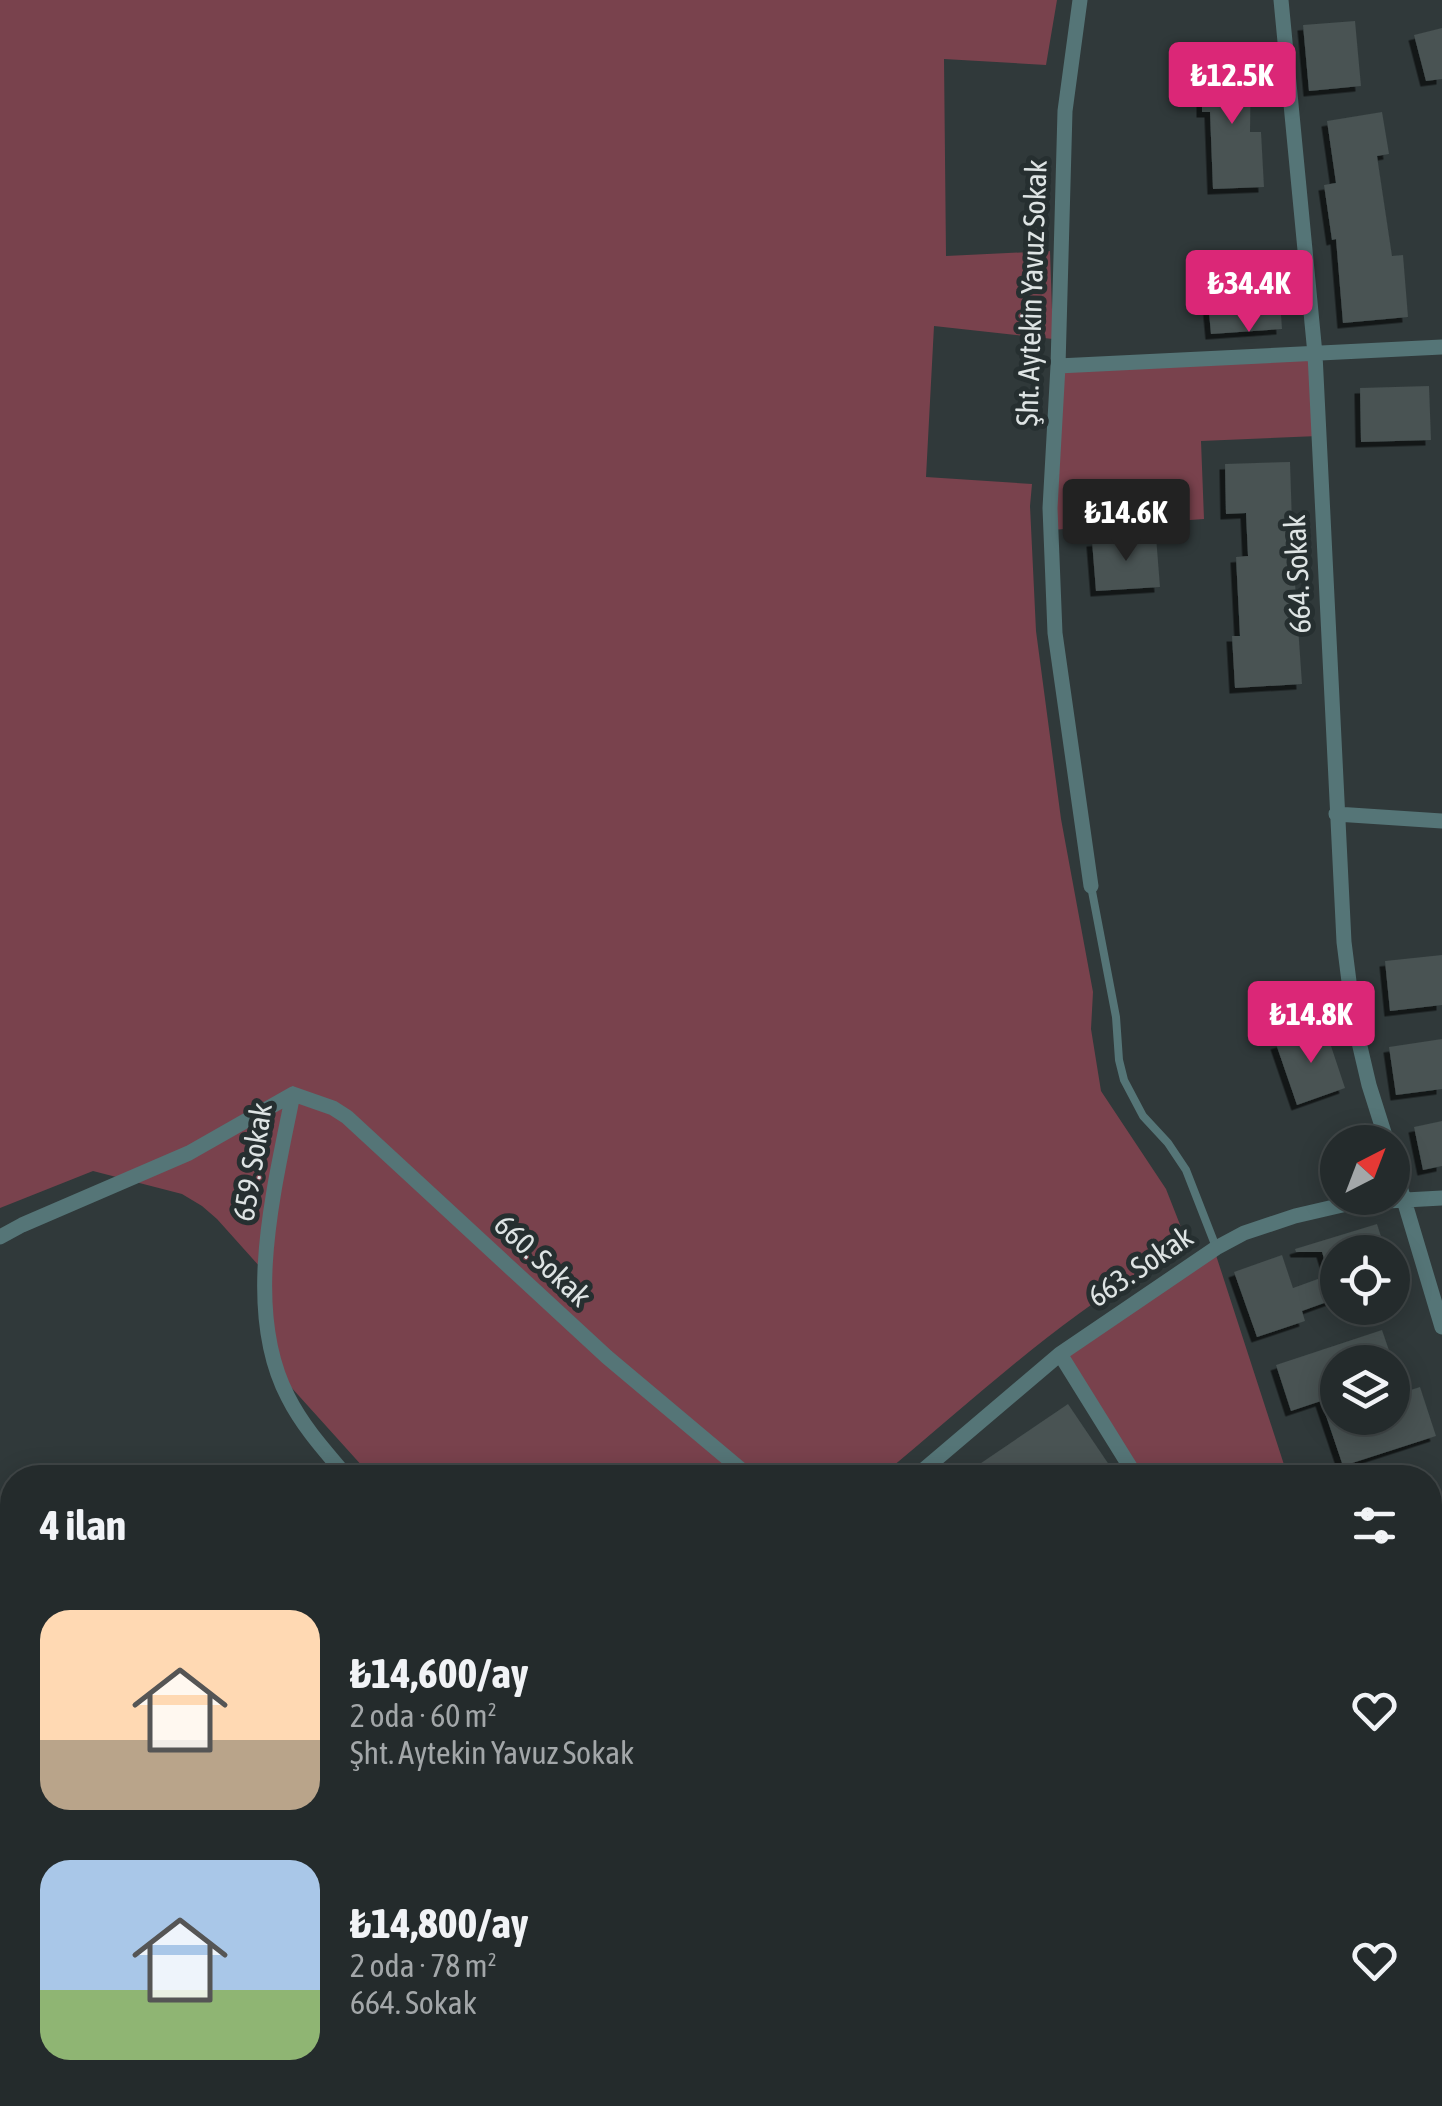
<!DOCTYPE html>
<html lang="tr">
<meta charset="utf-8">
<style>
body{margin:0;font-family:"Asap Condensed",sans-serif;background:#303738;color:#f1f3f6;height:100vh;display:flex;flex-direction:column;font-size:38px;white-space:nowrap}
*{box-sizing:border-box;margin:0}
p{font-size:32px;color:#a3a7a9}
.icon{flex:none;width:55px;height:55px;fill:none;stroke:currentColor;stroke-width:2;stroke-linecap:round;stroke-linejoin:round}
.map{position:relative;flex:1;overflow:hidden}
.sheet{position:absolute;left:0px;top:1465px;width:1442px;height:642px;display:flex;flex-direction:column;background:#242b2c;border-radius:40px 40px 0 0;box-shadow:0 5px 25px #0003,0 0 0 2px #414748}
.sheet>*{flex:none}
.needle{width:65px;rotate:42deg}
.buttons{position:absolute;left:1320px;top:1125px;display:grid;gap:20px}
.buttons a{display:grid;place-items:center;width:90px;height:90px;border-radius:50%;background:#242b2c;box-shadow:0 5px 25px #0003,0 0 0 2px #414748;font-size:50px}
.price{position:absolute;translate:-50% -85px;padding:0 22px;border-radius:10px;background:#db2777;color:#fff;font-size:32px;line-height:65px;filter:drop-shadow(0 2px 5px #0008)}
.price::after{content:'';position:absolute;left:50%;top:60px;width:30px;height:22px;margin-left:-15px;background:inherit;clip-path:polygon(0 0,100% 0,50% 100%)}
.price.current{background:#222;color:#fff}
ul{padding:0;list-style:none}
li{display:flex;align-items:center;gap:30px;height:250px;padding:0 40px}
li span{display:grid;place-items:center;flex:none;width:280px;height:200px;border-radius:30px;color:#555}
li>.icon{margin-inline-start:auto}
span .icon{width:120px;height:120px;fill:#fffc;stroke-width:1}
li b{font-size:42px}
h2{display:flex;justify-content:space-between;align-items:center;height:120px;padding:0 40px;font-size:42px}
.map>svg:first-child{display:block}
</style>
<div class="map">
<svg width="1442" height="2106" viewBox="0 0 1442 2106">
<defs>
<filter id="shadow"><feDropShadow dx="-5.5" dy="5.5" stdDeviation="0" flood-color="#0009"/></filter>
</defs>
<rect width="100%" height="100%" fill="#30393a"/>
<!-- green -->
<path fill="#79424d" d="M0,0H1057L1046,65L944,59L946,256L1050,251L1053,339L934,326L926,477L1032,484L1030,506L1036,631L1061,819L1093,992L1091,1029L1101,1091L1166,1189L1188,1245C1074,1304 978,1396 880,1477L373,1478L290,1386L280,1370L273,1331L270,1278L217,1219L202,1206L182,1194L93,1171L0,1208Z
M1315,354L1318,436L1201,441L1204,519L1051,530L1058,366Z
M1214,1249L1288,1477H1137L1060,1354Z
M1442,1642V1935L1430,1939V1647Z
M933,2095H1052L1037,2106H941Z"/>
<!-- building -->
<path fill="#485252" filter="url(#shadow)" d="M1355,21L1361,86L1309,91L1303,25Z
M1442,28V79L1426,81L1414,35Z
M1202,64H1251L1250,132H1261L1264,187L1213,189L1210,112H1202Z
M1382,112L1389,154L1377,156L1392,256L1403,255L1408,317L1343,323L1336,239L1332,240L1324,185L1336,183L1327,121Z
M1279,285L1282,329L1211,334L1207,291Z
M1429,386L1431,440L1361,442L1360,388Z
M1290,462L1293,554L1302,684L1235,688L1232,636H1240L1236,557L1248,556L1246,513L1226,514L1225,464Z
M1156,536L1160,587L1096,591L1092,541Z
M1442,955V1005L1390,1011L1385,961Z
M1325,1028L1345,1088L1297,1105L1276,1044Z
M1442,1039V1089L1396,1095L1389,1047Z
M1442,1121V1166L1423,1170L1414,1127Z
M1377,1224L1386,1252H1338V1298L1302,1311L1305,1321L1257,1337L1234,1272L1282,1255L1293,1288L1329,1275L1322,1252H1296L1295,1249Z
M1382,1330L1393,1362H1338V1418H1392V1396L1420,1387L1436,1436L1343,1466L1321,1401L1291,1411L1276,1365Z
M1068,1404L1118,1478H959Z"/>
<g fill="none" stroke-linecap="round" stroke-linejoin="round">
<!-- service -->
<path stroke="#557577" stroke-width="8" d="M1091,886L1116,1017L1119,1060L1124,1080L1143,1116L1168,1143L1186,1170L1216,1247
M0,1610L12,1612
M0,1796L12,1786
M0,2039L12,2027
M384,2095L390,2106
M798,2095L804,2106
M444,2106L454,2095
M929,2106L944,2095"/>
<!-- minor -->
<path stroke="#557577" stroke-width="15" d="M1080,0L1065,111L1058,366L1050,508L1055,633L1091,886
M1281,0L1315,354L1344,942L1354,1021L1369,1085L1387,1142
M1058,366L1442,347
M1336,814L1442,821
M293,1094L333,1108L347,1117L607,1357L751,1478
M293,1094C275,1186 242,1309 288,1397C303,1427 326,1452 348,1478
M1392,1160L1442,1327
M0,1237L22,1225L189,1153L293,1094
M1060,1354L1137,1478
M914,1478L1060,1354L1216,1248L1244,1233L1295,1216L1351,1203L1442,1198
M909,2095L916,2106"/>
<!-- primary -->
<path stroke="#6db1b6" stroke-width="25" d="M1430,1939L1442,1935
M1430,1986L1442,1982
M1107,2106L1123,2095
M1181,2106L1198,2095"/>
</g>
<g text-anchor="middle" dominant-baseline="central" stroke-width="10" stroke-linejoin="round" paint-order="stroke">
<!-- street labels -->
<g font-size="30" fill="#dee4e4" stroke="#262f30">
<text transform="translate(1031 293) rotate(-88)">Şht. Aytekin Yavuz Sokak</text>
<text transform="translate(1297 574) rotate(-93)">664. Sokak</text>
<text transform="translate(252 1162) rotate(-81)">659. Sokak</text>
<text transform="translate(543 1260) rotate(43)">660. Sokak</text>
<text transform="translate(1140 1266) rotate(-34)">663. Sokak</text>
</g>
</g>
</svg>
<div class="buttons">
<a><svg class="needle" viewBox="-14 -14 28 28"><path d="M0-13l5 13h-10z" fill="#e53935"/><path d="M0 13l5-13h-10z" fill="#a3a7a9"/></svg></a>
<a><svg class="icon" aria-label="locate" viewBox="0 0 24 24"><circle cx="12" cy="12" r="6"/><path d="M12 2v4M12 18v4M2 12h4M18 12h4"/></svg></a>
<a><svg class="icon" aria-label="layers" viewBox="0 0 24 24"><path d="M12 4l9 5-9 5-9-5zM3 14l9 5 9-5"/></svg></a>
</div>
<b class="price" style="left:1232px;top:127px">₺12.5K</b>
<b class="price" style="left:1249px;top:335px">₺34.4K</b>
<b class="price current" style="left:1126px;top:564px">₺14.6K</b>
<b class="price" style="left:1311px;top:1066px">₺14.8K</b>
<section class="sheet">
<h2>4 ilan<svg class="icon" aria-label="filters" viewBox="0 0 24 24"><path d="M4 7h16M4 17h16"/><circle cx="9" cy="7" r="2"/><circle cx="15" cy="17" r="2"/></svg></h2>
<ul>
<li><span style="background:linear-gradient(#ffd9b3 65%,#b9a48a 0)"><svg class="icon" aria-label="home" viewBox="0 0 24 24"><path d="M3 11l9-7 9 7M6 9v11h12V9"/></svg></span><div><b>₺14,600/ay</b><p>2 oda · 60 m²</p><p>Şht. Aytekin Yavuz Sokak</p></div><svg class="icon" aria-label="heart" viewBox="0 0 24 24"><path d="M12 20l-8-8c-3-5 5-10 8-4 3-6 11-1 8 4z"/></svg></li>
<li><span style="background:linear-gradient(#a9c7e8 65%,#8fb573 0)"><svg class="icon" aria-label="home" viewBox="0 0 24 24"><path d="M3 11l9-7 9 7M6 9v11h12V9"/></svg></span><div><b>₺14,800/ay</b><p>2 oda · 78 m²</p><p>664. Sokak</p></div><svg class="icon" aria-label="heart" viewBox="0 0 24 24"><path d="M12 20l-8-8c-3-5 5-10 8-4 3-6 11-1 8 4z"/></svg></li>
</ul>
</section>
</div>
